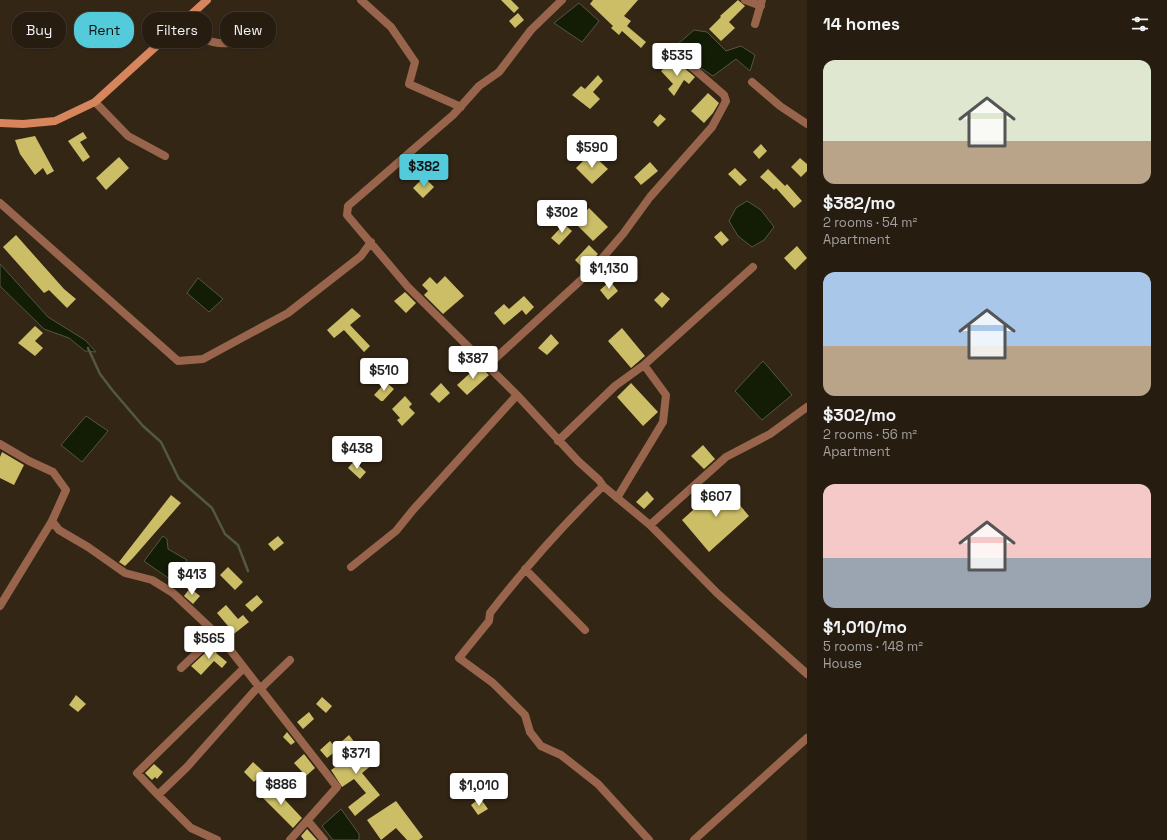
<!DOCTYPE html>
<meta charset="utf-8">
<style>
body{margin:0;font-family:"Space Grotesk",sans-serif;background:#2e2519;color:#f1f3f6;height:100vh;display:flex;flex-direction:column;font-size:15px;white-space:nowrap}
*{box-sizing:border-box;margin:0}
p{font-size:13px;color:#a4a19f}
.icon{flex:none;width:22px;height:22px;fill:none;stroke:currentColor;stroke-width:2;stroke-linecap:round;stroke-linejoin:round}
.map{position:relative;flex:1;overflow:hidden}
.panel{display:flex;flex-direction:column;background:#261c10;width:360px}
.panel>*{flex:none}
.banner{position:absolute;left:12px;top:12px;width:380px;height:36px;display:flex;gap:8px}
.price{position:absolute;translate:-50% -34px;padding:0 9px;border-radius:4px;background:#fff;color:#222;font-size:13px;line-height:26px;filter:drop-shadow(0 1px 2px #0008)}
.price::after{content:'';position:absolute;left:50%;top:24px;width:12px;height:9px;margin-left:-6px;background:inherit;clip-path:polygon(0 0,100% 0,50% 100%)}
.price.active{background:#53cbda;color:#111}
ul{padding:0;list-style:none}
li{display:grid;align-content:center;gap:8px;height:212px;padding:0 16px}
li span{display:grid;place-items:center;height:124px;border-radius:12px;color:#555}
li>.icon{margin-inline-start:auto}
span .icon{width:72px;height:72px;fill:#fffc;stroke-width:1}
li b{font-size:17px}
h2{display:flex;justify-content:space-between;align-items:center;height:48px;padding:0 16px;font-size:17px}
.chip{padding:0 14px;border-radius:16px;background:#261c10;box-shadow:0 1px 3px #0004,0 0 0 1px #423a30;font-size:14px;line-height:36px}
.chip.active{background:#53cbda;color:#111}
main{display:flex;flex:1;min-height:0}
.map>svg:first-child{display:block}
</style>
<main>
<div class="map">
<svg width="807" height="840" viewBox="0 0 807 840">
<rect width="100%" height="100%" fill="#332615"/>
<!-- water -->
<path fill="#131c05" stroke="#545744" d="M579,3L599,21L582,42L554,23Z
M694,30L707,32L726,51L741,46L755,55L750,71L736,59L713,76L695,64L678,44Z
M747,201L761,210L774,227L764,240L752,247L738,236L729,221L736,208Z
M0,264L48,317L85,340L96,352L85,351L69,338L44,329L0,286Z
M198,278L223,299L209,312L187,293Z
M763,361L792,395L762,420L735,391Z
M86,416L108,431L82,462L61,445Z
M163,536L167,539L168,549L187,560L171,580L144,561Z
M341,809L359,834V840H333L322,826Z"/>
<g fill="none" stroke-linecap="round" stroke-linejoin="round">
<!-- stream -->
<path stroke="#545744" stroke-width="2.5" d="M88,348L100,374L113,391L143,426L161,442L179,479L212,508L225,534L238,545L248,571"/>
</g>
<!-- building -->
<path fill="#ccbe67" d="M501,0H511L519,8L514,13Z
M593,0H638L624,16L631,21L627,26L646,42L641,48L622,31L619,35L611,28L613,26L590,4Z
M738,0L745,6L729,22L735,28L721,41L709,29L721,17L720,16Z
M518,13L524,20L515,28L509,21Z
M682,62L683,67L695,77L689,84L684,80L674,96L668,89L673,84L661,71L668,64L674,71Z
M598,75L603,81L593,92L600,99L590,109L572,95L581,86L585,89Z
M708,93L719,103L713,113L704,123L691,111Z
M660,114L666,119L658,127L653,122Z
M83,132L87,138L80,142L90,157L83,162L68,141Z
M35,136L54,171L47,175L43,168L35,175L20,154L15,140Z
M761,144L767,151L759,159L753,152Z
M591,153L608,169L592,184L576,168Z
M119,157L129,168L106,190L96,178Z
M800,158L807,164V171L801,177L791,167Z
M650,162L658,171L641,185L634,177Z
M735,168L747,180L740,186L728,174Z
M768,169L785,186L787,184L802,201L794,208L776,188L774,190L760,177Z
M424,177L434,187L423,198L413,188Z
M589,208L608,227L593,241L575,223Z
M564,224L572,231L559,245L551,238Z
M721,231L729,240L722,246L714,237Z
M16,235L64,289L76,299L67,308L49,290L44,293L3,247Z
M589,245L598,254L584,269L575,260Z
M797,246L807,258L795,270L784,258Z
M445,276L464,296L443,314L424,295L428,291L422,285L430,277L437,284Z
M610,281L618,291L608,300L600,290Z
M405,292L416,303L406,313L394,301Z
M662,292L670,299L662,308L654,300Z
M524,296L534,307L526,315L522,310L504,325L494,313L504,304L509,309Z
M352,308L361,316L350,325L370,346L364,352L344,330L334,338L327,330Z
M35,326L43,333L35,341L43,348L35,356L18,343Z
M622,328L645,356L631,368L608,341Z
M551,334L559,343L547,355L538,348Z
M479,365L489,375L467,395L457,385Z
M386,382L394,389L383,401H381L374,395Z
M441,383L450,393L439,403L430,394Z
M631,383L658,412L643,426L617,397Z
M405,396L412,404L409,407L415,413L402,426L397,420L400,418L392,409Z
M703,445L715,459L704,469L691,456Z
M2,452L24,465L14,485L0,478V457Z
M354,461L366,472L360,479L348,468Z
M722,484L749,516L709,552L682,520Z
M647,491L654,499L644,509L636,502Z
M171,495L181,503L133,558L125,566L119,562Z
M278,536L284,543L274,551L268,544Z
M228,567L243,582L235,590L220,575Z
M190,588L200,596L193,604L184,596Z
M257,595L263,602L252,612L245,605Z
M226,605L238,619L243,615L249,622L230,637L224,629L228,626L217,613Z
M217,642L221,647L216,653L227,662L222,668L214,661L201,675L191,666Z
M76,695L86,704L78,712L69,705Z
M322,697L332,706L326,713L316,704Z
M309,712L314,719L303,729L297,722Z
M287,732L295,742L291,745L283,737Z
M349,735L372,765L362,773L380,795L355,816L348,807L366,793L354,779L342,787L331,770L352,756L341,742Z
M330,741L337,750L327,758L320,750Z
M304,754L315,768L306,776L294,763Z
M253,762L264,772L254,782L244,772Z
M154,764L163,772L157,779L155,777L152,780L145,773Z
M271,785L302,818L293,828L260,795Z
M480,798L488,809L478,815L471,805Z
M396,801L423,837L419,840H407L396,828L381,840L367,820Z
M307,829L317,840H304L301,836Z"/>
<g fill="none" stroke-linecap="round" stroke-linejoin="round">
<!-- minor -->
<path stroke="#98654c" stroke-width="8" d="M361,0L391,27L415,62L409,84L461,107
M562,0L531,30L499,72L479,86L453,115L348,206L347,215L408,287L517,395L578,461L599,480L603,486L650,525L717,593L807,674
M745,0L761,6
M755,24L762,0
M179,25C194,35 210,45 228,43
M752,82L780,106L807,124
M95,102L128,136L165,156
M0,203L178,361L203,359L288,313L361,256L371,242
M487,366L592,270L623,234L650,197L712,127L726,101L724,95L687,63
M558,441L615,386L644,365L753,267
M0,444L29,461L53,472L66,490L52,521L0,606
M603,486C562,526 525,568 490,613L489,621L459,658L493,683L525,715L530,732L541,746L561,755L598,784L649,840
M617,498L663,422L666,395L644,365
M52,521L59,530L88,547L125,573L152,580L173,593L221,638L337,787L290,840
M650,525L726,457L770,434L807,407
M351,567L396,531L413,510L517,395
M525,569L585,630
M181,668L217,634
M260,689L290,660
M158,795L137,773L244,668
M308,821L324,840
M217,840L191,828L158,795L187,767L258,687
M694,840L807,738"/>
<!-- secondary -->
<path stroke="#d7855c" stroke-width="8" d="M0,123L23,124L55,121L95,102L207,0"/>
</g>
</svg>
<b class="price" style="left:677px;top:77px">$535</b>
<b class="price" style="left:592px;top:169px">$590</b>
<b class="price active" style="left:424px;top:188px">$382</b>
<b class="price" style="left:562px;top:234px">$302</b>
<b class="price" style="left:609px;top:290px">$1,130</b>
<b class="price" style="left:473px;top:380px">$387</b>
<b class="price" style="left:384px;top:392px">$510</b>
<b class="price" style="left:357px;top:470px">$438</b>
<b class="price" style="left:716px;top:518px">$607</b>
<b class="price" style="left:192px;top:596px">$413</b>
<b class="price" style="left:209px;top:660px">$565</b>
<b class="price" style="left:356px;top:775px">$371</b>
<b class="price" style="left:281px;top:806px">$886</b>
<b class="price" style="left:479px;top:807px">$1,010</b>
<div class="banner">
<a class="chip">Buy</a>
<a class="chip active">Rent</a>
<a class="chip">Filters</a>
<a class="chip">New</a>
</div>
</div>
<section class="panel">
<h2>14 homes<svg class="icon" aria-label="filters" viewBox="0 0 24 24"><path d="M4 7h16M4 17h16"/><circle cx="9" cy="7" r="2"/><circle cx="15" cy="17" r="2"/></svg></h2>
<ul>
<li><span style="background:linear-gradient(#dfe7d0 65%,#b9a48a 0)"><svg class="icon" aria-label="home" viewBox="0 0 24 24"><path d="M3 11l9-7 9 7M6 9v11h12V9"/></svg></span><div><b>$382/mo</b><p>2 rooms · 54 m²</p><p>Apartment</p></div></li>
<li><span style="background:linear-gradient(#a9c7e8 60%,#b9a48a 0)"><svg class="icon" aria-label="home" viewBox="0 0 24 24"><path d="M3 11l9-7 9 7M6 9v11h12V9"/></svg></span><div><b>$302/mo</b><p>2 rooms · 56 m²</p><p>Apartment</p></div></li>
<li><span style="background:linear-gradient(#f6c9c9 60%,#9aa5b1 0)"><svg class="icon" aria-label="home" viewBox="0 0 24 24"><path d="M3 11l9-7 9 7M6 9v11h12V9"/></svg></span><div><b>$1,010/mo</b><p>5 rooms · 148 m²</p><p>House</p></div></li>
</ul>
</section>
</main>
